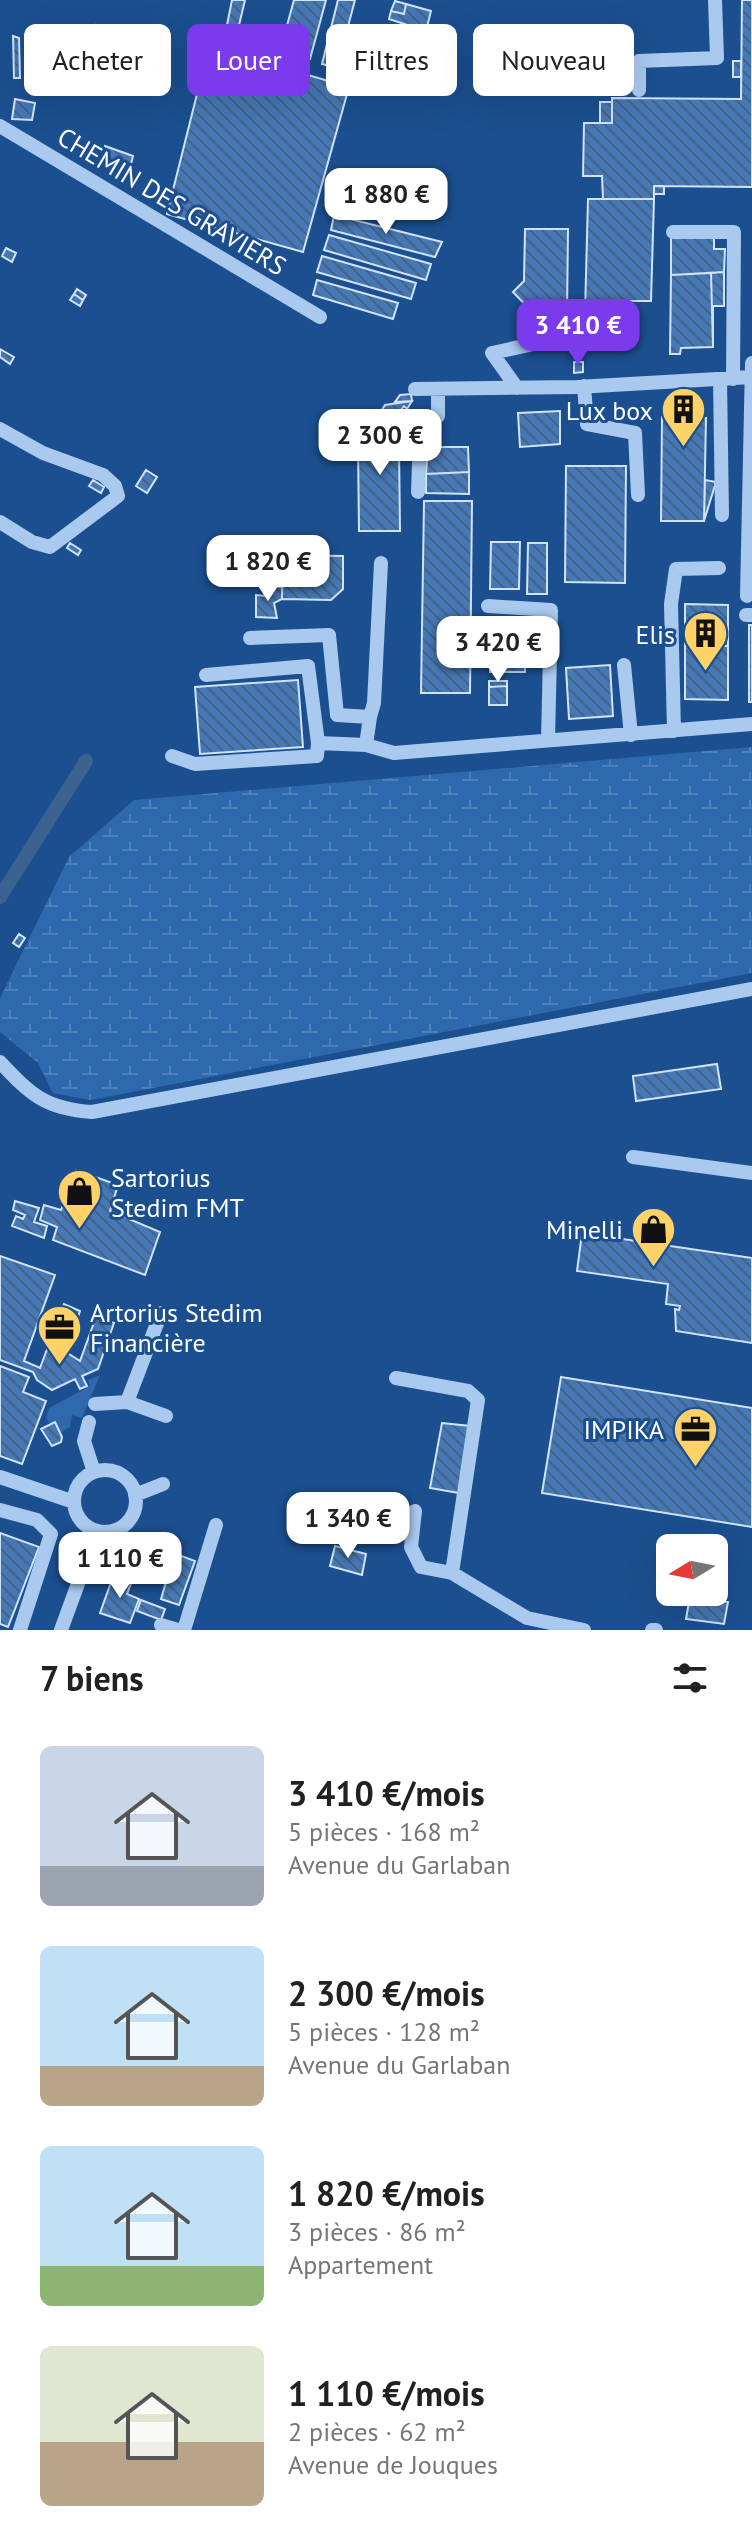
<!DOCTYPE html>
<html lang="fr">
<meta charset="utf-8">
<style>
body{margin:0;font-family:"PT Sans",sans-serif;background:#f2f2f2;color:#202124;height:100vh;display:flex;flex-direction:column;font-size:30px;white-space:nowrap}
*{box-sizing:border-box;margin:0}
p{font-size:26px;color:#757577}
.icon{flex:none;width:44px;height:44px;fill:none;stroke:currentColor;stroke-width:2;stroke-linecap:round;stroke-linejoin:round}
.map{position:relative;height:1630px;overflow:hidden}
.drawer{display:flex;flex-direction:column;background:#fff;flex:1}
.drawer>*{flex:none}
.hud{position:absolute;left:24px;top:24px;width:704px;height:72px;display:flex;gap:16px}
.needle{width:52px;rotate:260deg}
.controls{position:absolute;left:656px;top:1534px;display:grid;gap:16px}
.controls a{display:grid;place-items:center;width:72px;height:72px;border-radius:12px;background:#fff;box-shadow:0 8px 32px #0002;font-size:40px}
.price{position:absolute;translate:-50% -68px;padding:0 18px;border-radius:16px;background:#fff;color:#222;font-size:26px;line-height:52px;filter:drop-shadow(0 2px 4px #0008)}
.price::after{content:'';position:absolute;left:50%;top:48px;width:24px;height:18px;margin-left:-12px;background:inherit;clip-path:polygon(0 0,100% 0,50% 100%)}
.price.active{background:#7c3aed;color:#fff}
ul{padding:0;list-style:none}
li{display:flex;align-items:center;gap:24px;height:200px;padding:0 40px}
li span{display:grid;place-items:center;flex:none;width:224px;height:160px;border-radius:12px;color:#555}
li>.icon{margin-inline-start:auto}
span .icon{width:96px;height:96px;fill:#fffc;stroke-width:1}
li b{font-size:34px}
h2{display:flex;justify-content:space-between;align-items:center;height:96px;padding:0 40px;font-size:34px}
.chip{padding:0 28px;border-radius:12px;background:#fff;box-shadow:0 8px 32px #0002;font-size:28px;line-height:72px}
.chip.active{background:#7c3aed;color:#fff}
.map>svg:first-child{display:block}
</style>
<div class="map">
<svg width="752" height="1630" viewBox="0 0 752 1630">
<defs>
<pattern id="wetland-marsh" width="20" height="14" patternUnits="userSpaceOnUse" patternTransform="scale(2)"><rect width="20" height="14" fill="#2e69ad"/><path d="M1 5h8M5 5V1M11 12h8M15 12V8" fill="none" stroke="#4d80b9"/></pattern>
<pattern id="building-back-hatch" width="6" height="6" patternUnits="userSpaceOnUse" patternTransform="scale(2)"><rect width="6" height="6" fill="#4478b7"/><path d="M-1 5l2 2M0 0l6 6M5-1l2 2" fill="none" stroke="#486282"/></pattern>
</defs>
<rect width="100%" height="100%" fill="#1b4f8f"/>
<!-- grass -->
<path fill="#2e69ad" d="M100,1375L82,1418L72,1415L70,1427L61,1432L56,1423L50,1425L46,1418L49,1408L90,1386L88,1380Z
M152,1533L161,1535L162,1539L149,1546L152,1555C134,1564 103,1549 108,1583L100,1582L105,1562Z"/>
<!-- wetland -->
<path fill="url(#wetland-marsh)" d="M752,747V973L90,1100L53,1093L38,1063L0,1032V998L69,857L134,800Z"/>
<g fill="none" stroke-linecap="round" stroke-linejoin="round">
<!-- canal -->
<path stroke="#3c6290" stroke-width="14" d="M0,897L86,761"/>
</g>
<!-- building -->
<path fill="url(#building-back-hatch)" stroke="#cfe3fa" stroke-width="2" d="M232,0H245L236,38L225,35Z
M294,0H326L310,59L280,51Z
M338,0H355L337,68L322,64Z
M742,0H752V187L654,186V199H603L602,176H583L584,123H612V98L741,99Z
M395,1L406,4L404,14L391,11Z
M406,4L431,11L426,31L389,19L391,11L404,14Z
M96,25L106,27L103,38L94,35Z
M13,36L19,38L20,78H14Z
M209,46L349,87L303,252L167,214Z
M733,61H741V77H733Z
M15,99L35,103L32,120L12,119Z
M600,102H612V123H600Z
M105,146L133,156L129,173L102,161Z
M654,186H664V194H654Z
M588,199H654L651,301H591V314H585Z
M334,215L442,242L435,257L331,230Z
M525,229H568L567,316L535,315L513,292L524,281Z
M329,235L431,264L426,280L324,250Z
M671,237H714V249H725L724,272L671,275Z
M6,248L16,253L12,262L2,256Z
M322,256L416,283L411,299L317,272Z
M724,272V306H713V347L711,273Z
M711,273L713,347L681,348L680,354H670L671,275Z
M317,280L398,303L393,319L313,295Z
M77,289L86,295L83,300L74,294Z
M74,294L83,300L80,306L70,300Z
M0,349L14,357L10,364L0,357Z
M574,362H583V372L574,373Z
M411,394L412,401L395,402L400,395Z
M412,401L407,409L404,406L396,417L384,423V445H399L400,531H359L358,446H368V424H373L385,405Z
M560,411V444L520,447L518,413Z
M662,417L706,418L704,521H661Z
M428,447H468L469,472L426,474Z
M566,466H626L625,583L565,582Z
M146,470L157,477L147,493L136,486Z
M469,472V494L426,493V474Z
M93,480L104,487L101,493L89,486Z
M705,480L716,482L704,521Z
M424,501H472L470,693H421Z
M491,542H520L519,589H490Z
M70,543L81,550L78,555L67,548Z
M528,543H547V594H527Z
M283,555L343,556V589L331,600L282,599Z
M267,587H282V599L274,603L277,618L256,617V595L266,596Z
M685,604L728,605V646L685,645Z
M749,625H752V702H749Z
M490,631H525V672H490Z
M685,645L728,646V700L685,699Z
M610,665L613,716L569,719L566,668Z
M298,680L303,747L200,754L195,687Z
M489,681H507V686L489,687Z
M507,686V705H489V687Z
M19,934L25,938L19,947L13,943Z
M717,1064L721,1089L636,1101L633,1076Z
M76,1170L118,1185L110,1211L160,1232L145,1275L53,1240L57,1227L40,1220L44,1205L61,1210Z
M15,1201L39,1208L34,1222L47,1226L44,1238L12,1226L16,1216L23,1219L25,1215L13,1210Z
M582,1233L752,1258V1343L676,1331L675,1309L679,1310L680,1306L666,1304L668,1284L577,1271Z
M0,1256L55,1275L24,1361L40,1368L64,1304L80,1311L66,1352L80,1361L96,1317L114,1323L98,1369L82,1376L87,1386L80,1389L75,1379L52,1390L37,1380L33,1372L0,1360Z
M0,1366L29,1377L23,1392L46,1401L22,1464L0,1456Z
M561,1377L752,1408V1527L542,1493Z
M55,1422L62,1437L61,1442L52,1446L41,1429Z
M442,1423L470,1426L459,1493L430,1488Z
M0,1533L39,1547L8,1627L0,1624Z
M162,1543L168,1551L195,1561L179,1605L161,1599L166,1582L153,1576L159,1563L153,1547Z
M335,1546L366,1554L362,1575L330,1566Z
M114,1574L132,1581L127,1594L139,1599L130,1623L100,1613Z
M690,1596L728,1602L724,1624L686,1619Z
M141,1600L165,1609L161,1620L137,1611Z"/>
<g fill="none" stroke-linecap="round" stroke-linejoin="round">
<!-- minor -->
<path stroke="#a9c9ee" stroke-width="14" d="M639,90V61L717,58L715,0
M0,126L320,317
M673,232H734L733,379
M720,379L722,515
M584,386L587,424L635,433L638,495
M517,388L492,353L565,337
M415,389L577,387L752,377
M0,429L43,453L103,475L115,486L118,496L50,547L32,542L0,522
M418,492L420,435L438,416V389
M747,596L752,363
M488,606L551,610L548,740
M746,615H752
M250,638L329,635L337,715L370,717L366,745
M624,665L631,735
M206,675L308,666L318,743
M370,717L374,703L381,563
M674,731L671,604L676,569L719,568
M172,756L195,764L317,756L318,743L366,745L394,753L752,724
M0,1062C31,1095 46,1109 92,1112L752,989
M633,1157L752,1173
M396,1378L468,1391L478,1400L452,1573
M127,1402L161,1313
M95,1404L127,1402L166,1416
M89,1422L84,1441L94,1472
M74 1501a31 31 0 1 1 62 0a31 31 0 1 1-62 0Z
M0,1477L74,1502
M135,1495L163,1484
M0,1510L37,1520L51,1534L20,1630
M415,1511L411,1547L421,1567L452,1573L527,1618L584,1630
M161,1625L178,1630
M61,1630L97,1532
M184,1630L216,1525
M652,1630H656"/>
</g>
<!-- icons -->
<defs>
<symbol id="building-pin" viewBox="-11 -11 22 30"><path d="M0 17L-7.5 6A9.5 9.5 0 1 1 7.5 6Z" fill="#ffd166" stroke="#1b4f8f"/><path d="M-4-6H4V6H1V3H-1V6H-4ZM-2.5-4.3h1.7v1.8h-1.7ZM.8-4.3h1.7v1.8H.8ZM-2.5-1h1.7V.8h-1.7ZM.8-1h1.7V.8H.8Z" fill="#111"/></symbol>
<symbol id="shop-pin" viewBox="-11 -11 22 30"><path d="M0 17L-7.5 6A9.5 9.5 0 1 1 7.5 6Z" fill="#ffd166" stroke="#1b4f8f"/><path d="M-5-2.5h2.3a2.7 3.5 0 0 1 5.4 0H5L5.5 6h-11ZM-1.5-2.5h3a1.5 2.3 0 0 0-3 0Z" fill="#111"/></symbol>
<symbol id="office-pin" viewBox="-11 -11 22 30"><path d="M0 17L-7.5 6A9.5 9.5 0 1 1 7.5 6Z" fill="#ffd166" stroke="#1b4f8f"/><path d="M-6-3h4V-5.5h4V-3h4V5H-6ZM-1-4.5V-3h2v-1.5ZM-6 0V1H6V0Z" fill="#111"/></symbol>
</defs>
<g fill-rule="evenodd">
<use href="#building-pin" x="658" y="384" width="51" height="69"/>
<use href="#building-pin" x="680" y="608" width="51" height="69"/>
<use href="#shop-pin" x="54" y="1166" width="51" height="69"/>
<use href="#shop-pin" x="628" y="1204" width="51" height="69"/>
<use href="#office-pin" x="34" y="1302" width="51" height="69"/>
<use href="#office-pin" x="670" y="1404" width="51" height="69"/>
</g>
<g text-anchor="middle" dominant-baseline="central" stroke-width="6" stroke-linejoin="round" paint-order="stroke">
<!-- street labels -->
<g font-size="26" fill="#fff" stroke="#1b4f8f">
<text transform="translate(172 201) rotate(31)">CHEMIN DES GRAVIERS</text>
</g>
<!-- poi labels -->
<g font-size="26" fill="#fff" stroke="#1b4f8f" text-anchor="end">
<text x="653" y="410">Lux box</text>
<text x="675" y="634">Elis</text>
<text x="111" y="1177" text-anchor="start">Sartorius<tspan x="111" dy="30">Stedim FMT</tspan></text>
<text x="623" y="1229">Minelli</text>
<text x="90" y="1312" text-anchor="start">Artorius Stedim<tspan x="90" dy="30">Financière</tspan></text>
<text x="664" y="1429">IMPIKA</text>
</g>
</g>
</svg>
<div class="controls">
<a><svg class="needle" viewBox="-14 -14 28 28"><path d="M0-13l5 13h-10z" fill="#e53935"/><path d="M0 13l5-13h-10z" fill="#757577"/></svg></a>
</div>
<b class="price" style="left:386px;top:236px">1 880 €</b>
<b class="price active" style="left:578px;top:367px">3 410 €</b>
<b class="price" style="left:380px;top:477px">2 300 €</b>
<b class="price" style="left:268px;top:603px">1 820 €</b>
<b class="price" style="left:498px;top:684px">3 420 €</b>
<b class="price" style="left:348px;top:1560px">1 340 €</b>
<b class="price" style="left:120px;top:1600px">1 110 €</b>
<div class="hud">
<a class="chip">Acheter</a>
<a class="chip active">Louer</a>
<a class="chip">Filtres</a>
<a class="chip">Nouveau</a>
</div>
</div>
<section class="drawer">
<h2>7 biens<svg class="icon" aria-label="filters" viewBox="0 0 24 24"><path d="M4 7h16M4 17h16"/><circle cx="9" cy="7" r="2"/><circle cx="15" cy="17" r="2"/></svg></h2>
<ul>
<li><span style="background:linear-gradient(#c9d6e8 75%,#9aa5b1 0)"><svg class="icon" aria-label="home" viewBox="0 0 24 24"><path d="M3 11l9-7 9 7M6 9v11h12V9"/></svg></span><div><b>3 410 €/mois</b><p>5 pièces · 168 m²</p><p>Avenue du Garlaban</p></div></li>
<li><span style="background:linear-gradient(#bfe0f5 75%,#b9a48a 0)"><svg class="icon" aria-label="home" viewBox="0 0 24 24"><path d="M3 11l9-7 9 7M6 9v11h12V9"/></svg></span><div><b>2 300 €/mois</b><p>5 pièces · 128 m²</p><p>Avenue du Garlaban</p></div></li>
<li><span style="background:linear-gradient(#bfe0f5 75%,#8fb573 0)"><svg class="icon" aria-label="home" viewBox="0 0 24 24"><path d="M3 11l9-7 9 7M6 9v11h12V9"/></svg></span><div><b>1 820 €/mois</b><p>3 pièces · 86 m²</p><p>Appartement</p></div></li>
<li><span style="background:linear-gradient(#dfe7d0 60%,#b9a48a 0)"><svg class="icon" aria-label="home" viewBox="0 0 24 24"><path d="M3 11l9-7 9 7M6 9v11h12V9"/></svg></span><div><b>1 110 €/mois</b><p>2 pièces · 62 m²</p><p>Avenue de Jouques</p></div></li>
</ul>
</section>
